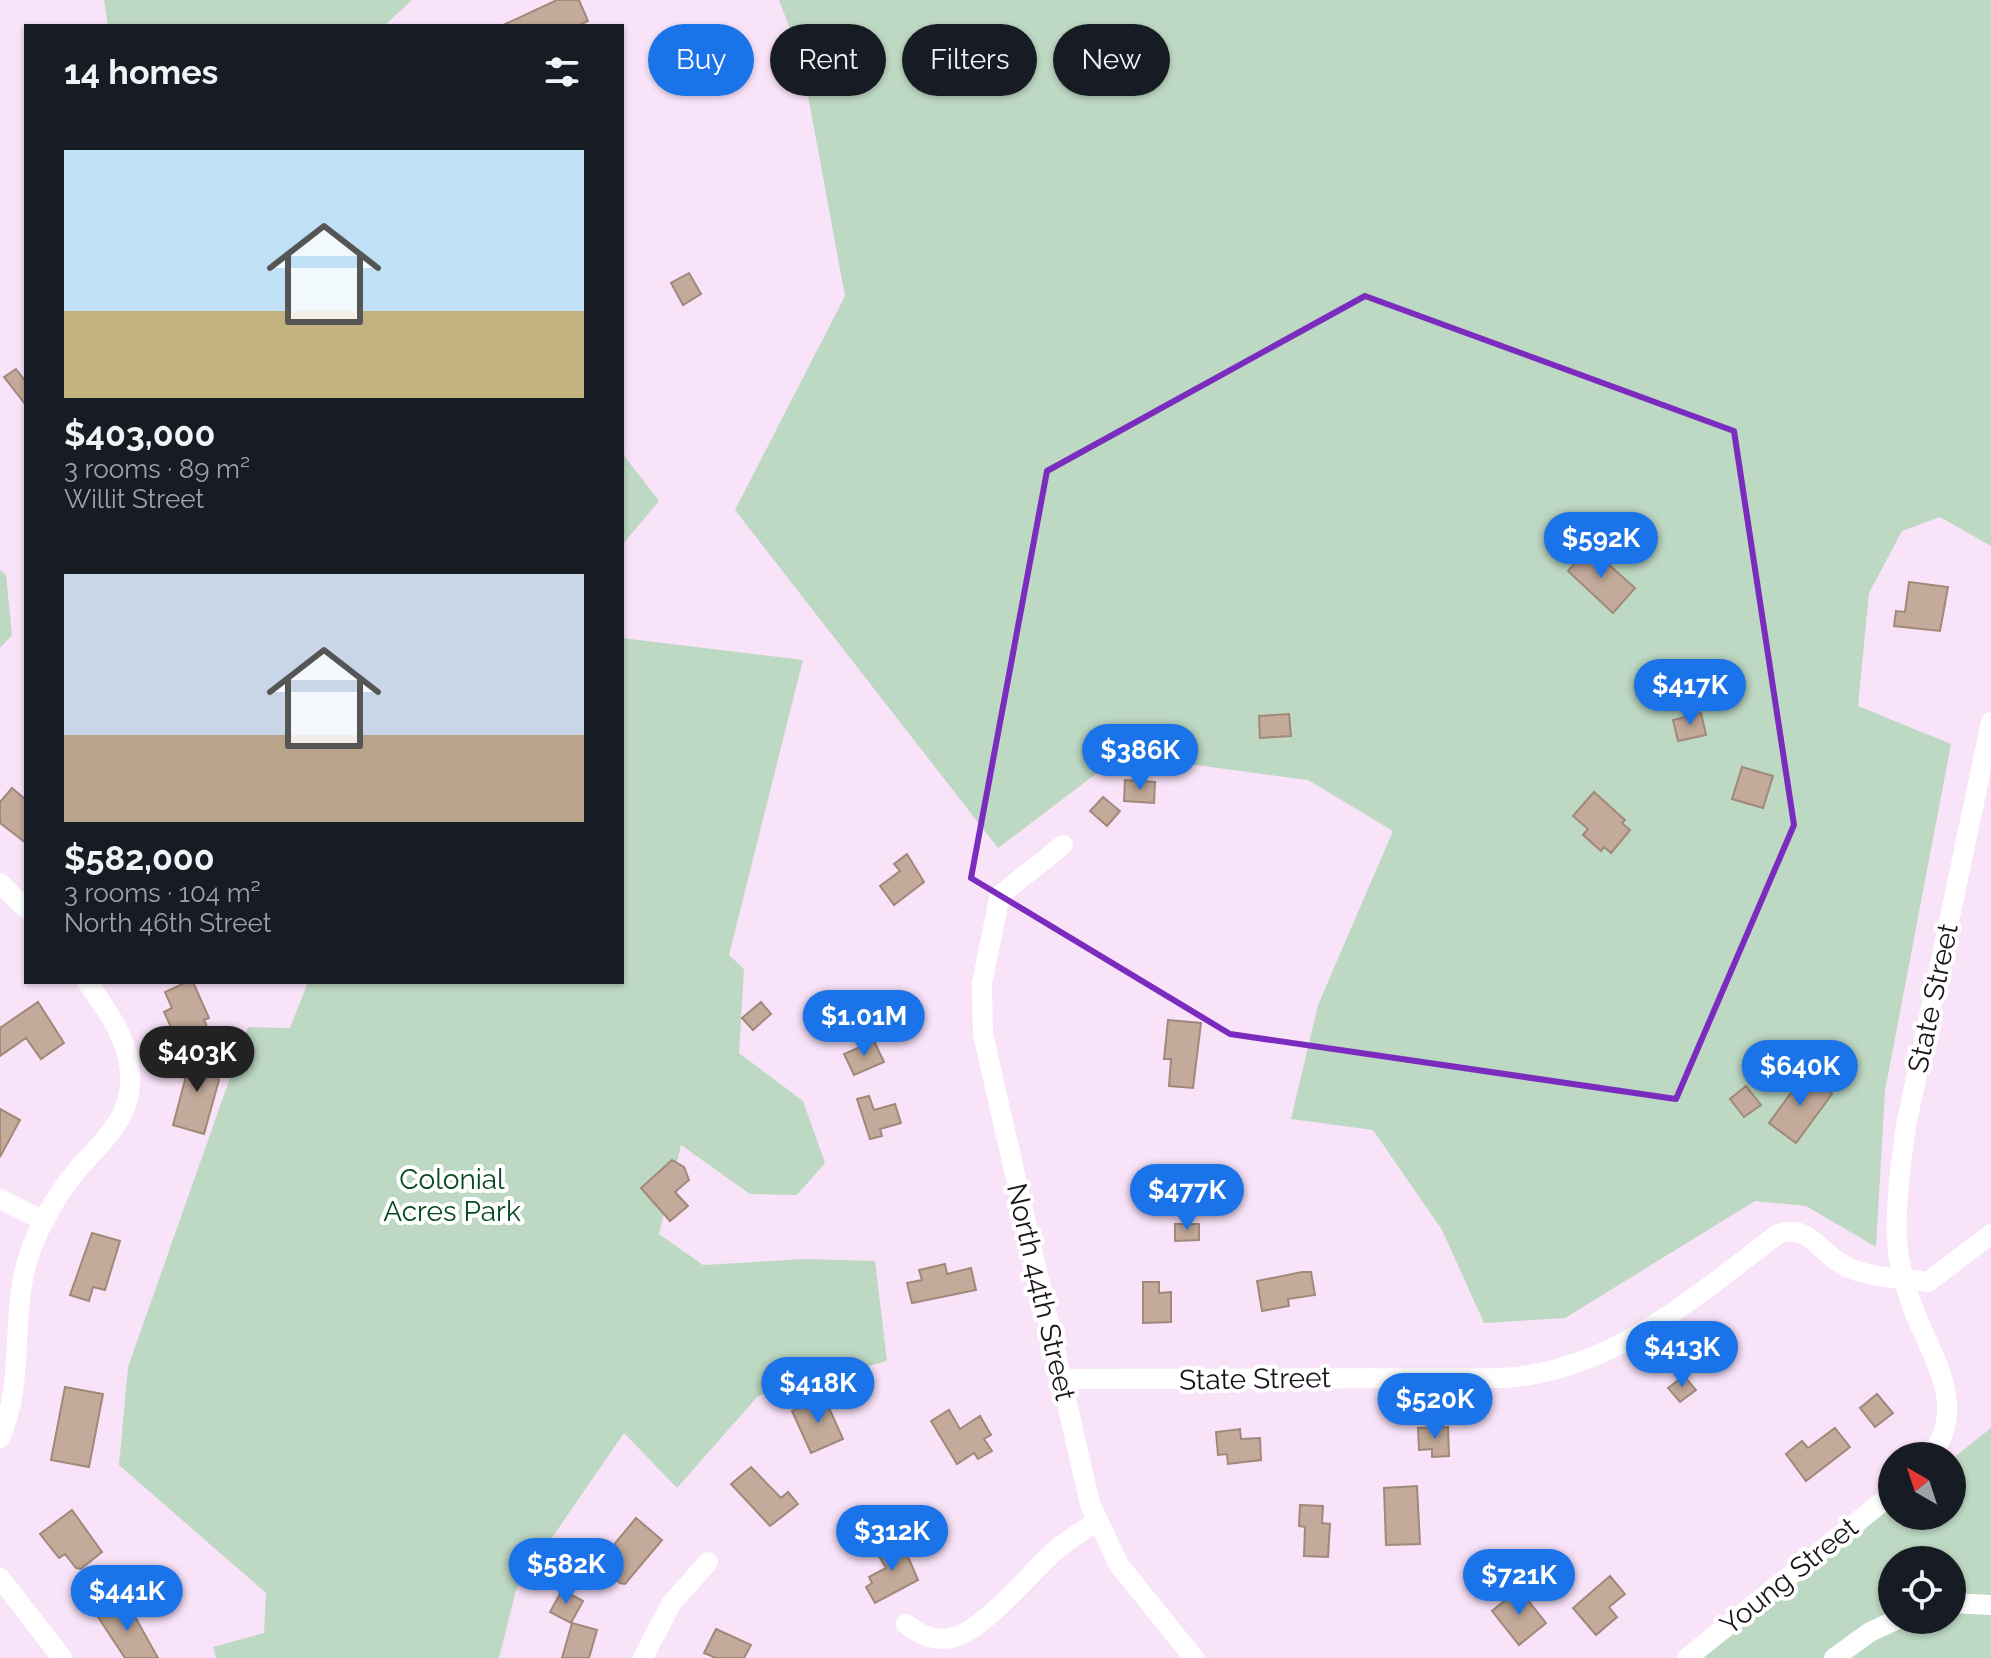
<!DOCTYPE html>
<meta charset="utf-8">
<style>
body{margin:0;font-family:Raleway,sans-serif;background:#20242c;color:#f1f3f6;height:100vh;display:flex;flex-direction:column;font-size:30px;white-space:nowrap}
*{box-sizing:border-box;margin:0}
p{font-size:26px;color:#9ea1a6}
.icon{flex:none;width:44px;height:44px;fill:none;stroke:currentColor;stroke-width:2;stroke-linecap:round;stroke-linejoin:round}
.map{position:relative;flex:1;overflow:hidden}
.details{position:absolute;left:24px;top:24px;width:600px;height:960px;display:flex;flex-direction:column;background:#171b24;border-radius:0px;box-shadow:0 2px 6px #0004}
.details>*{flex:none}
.banner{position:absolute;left:648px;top:24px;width:760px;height:72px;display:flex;gap:16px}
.needle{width:52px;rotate:321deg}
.buttons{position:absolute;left:1878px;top:1442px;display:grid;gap:16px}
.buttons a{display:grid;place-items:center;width:88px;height:88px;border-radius:50%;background:#171b24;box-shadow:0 2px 6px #0004;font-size:40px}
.price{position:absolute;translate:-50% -68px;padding:0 18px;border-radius:28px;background:#1a73e8;color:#fff;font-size:26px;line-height:52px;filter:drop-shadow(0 2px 4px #0008)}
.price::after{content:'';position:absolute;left:50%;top:48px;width:24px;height:18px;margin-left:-12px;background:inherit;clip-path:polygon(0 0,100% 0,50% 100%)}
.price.on{background:#222;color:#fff}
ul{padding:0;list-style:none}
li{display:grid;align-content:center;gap:16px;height:424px;padding:0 40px}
li span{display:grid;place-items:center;height:248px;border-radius:0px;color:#555}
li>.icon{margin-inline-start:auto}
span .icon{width:144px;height:144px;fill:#fffc;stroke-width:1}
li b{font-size:34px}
h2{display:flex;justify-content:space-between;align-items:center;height:96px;padding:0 40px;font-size:34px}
.chip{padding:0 28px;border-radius:36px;background:#171b24;box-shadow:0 2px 6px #0004;font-size:28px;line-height:72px}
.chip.on{background:#1a73e8;color:#fff}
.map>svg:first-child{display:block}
</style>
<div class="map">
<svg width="1991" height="1658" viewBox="0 0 1991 1658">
<rect width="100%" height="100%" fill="#f9e3f9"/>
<!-- green -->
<path fill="#bdd8c3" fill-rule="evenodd" d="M104,0H412L384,26H108Z
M779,0H1991V546L1940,517L1902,531L1869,593L1858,706L1951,744L1885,1091L1876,1247L1806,1206L1755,1201L1565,1318L1484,1323L1442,1230L1373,1130L1291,1119L1318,1005L1393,831L1308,780L1121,755L998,848L735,510L845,296L801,58Z
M622,453L659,501L622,545Z
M0,570L6,575L12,635L0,648Z
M622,638L803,660L729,955L744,969L739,1053L803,1101L825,1163L797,1195L750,1194L681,1145L659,1234L703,1265L804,1259L875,1261L887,1361L758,1396L677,1488L624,1433L516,1590L499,1658H216L213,1647L264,1633L266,1593L119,1465L128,1367L248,1027L290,1028L308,982H622Z
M1991,1428V1658H1703L1892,1507V1516H1952V1459ZM1892,1560H1952V1620H1892Z"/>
<!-- building -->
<path fill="#c3aa9a" stroke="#a1897a" stroke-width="2" d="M557,0H579L588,21L577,26H501Z
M689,273L701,294L683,305L671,283Z
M16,369L26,382V405L4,377Z
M1589,547L1635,588L1613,613L1568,571Z
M1909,582L1948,587L1940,631L1894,626L1896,611L1905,612Z
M1701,713L1706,735L1678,741L1673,720Z
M1289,714L1291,736L1260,738L1259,716Z
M1742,767L1773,776L1763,808L1732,799Z
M1125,780L1155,782L1154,803L1124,801Z
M12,788L26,800V843L0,823V802Z
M1594,792L1625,820L1622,823L1630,830L1611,853L1604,847L1601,851L1583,835L1588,829L1573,816Z
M1103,797L1120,811L1107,826L1090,811Z
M907,854L924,882L894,905L880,886L900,871L894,864Z
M187,982H193L209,1018L204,1020L209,1031L179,1044L164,1012L172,1008L165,992Z
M38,1002L64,1043L41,1059L26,1038L0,1056V1028Z
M761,1002L771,1014L753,1030L742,1018Z
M1168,1020L1201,1023L1193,1088L1169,1086L1171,1059H1164Z
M874,1041L884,1062L854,1075L844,1054Z
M1826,1045L1850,1053L1843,1073L1819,1065Z
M214,1058L219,1080L204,1134L173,1125L185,1080L181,1061Z
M1805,1074L1832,1094L1796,1143L1769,1123Z
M1746,1086L1761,1105L1744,1117L1730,1099Z
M869,1096L874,1110L895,1104L901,1123L880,1129L882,1136L870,1139L857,1099Z
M0,1109L20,1120L0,1157Z
M672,1160L684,1167L689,1180L675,1192L688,1206L670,1221L641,1188Z
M1175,1224H1199V1240L1175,1241Z
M92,1233L120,1241L105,1290L93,1287L89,1301L70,1295Z
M945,1264L947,1274L971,1268L976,1290L912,1303L907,1283L922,1280L919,1270Z
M1302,1272H1311L1315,1295L1288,1299L1289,1306L1262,1311L1257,1281Z
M1143,1282H1159V1293L1171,1292V1322L1143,1323Z
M1684,1376L1696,1390L1680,1402L1668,1388Z
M65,1387L103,1394L89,1467L51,1460Z
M1877,1394L1893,1413L1875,1427L1860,1408Z
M824,1397L843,1439L811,1453L792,1411Z
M949,1410L960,1429L980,1416L991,1435L984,1439L992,1451L978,1459L974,1453L957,1464L931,1421Z
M1448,1427L1449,1456L1432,1457V1449L1419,1450L1418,1428Z
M1835,1428L1850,1447L1806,1481L1786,1454L1802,1441L1808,1448Z
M1240,1429L1241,1439L1260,1438L1261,1460L1228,1464L1227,1454L1218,1455L1216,1432Z
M751,1467L781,1498L788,1492L798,1504L770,1526L731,1484Z
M1417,1486L1420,1544L1386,1545L1384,1488Z
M1300,1505L1323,1506L1322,1523L1330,1524L1328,1557L1304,1556L1305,1527L1299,1526Z
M72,1510L102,1552L81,1569L76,1568L65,1554L59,1558L40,1534Z
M636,1518L662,1540L625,1584L620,1583L598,1564Z
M886,1544L900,1547L907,1554L918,1580L875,1603L866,1587L872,1583L869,1577L886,1568L877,1553Z
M1610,1576L1625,1594L1609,1607L1617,1617L1596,1635L1573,1608Z
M1519,1589L1546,1623L1519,1645L1492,1611Z
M562,1590L583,1601L571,1623L550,1612Z
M123,1601L134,1615L158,1658H125L98,1617Z
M572,1623L597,1630L589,1658H562Z
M716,1629L751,1645L744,1658H716L704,1653Z"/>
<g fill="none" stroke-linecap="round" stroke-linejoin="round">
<!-- minor -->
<path stroke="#fff" stroke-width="20" d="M1063,845L1000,895L982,983L983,1034L1090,1504L1119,1565L1194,1658
M0,883L26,909
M0,1199L44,1221
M1061,1379L1504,1378C1613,1371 1694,1297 1778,1234C1810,1223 1820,1254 1847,1267C1866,1277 1906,1279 1928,1282L1991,1234
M0,1438C26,1381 9,1312 30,1252C41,1222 58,1193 79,1168C99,1145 124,1124 129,1093C136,1050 111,1015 87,982
M1930,1456C1970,1406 1930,1355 1913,1308C1905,1287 1899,1264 1897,1242C1895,1204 1901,1164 1906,1126L1991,722
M0,1578L62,1658
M1952,1603L1991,1605
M906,1624C921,1636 939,1643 958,1636C988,1625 1031,1572 1056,1550C1069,1539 1084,1530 1097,1521
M643,1658L671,1604L708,1562
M1687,1658L1892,1494
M1834,1658L1870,1632L1896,1620"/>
</g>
<!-- marked area -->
<path fill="none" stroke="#7b2cbf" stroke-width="6" stroke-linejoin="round" d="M1365,296L1734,431L1794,825L1676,1099L1230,1034L971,878L1047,471Z"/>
<g text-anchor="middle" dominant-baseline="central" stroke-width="8" stroke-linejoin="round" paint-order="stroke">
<!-- street labels -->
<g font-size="28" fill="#1b141b" stroke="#fff">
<text transform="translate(1933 998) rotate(-78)">State Street</text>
<text transform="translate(1041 1292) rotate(77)">North 44th Street</text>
<text transform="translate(1255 1379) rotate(-1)">State Street</text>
<text transform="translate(1789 1576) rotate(-39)">Young Street</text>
</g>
<!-- park labels -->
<g font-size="28" fill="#064924" stroke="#fff">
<text x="452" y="1179">Colonial<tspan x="452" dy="32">Acres Park</tspan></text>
</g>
</g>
</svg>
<div class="buttons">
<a><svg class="needle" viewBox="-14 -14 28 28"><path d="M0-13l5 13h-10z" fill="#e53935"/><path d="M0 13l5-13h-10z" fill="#9ea1a6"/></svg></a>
<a><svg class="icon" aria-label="locate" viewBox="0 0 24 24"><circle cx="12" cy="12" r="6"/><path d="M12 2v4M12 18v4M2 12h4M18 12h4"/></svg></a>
</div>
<b class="price" style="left:1601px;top:580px">$592K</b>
<b class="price" style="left:1690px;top:727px">$417K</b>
<b class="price" style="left:1140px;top:792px">$386K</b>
<b class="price" style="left:864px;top:1058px">$1.01M</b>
<b class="price on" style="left:197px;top:1094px">$403K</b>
<b class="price" style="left:1800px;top:1108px">$640K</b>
<b class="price" style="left:1187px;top:1232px">$477K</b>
<b class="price" style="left:1682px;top:1389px">$413K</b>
<b class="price" style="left:818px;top:1425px">$418K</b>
<b class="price" style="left:1435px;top:1441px">$520K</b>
<b class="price" style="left:892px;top:1573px">$312K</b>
<b class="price" style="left:566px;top:1606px">$582K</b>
<b class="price" style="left:1519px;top:1617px">$721K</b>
<b class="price" style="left:127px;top:1633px">$441K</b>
<div class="banner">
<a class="chip on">Buy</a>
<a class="chip">Rent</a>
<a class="chip">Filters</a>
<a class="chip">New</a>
</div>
<section class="details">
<h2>14 homes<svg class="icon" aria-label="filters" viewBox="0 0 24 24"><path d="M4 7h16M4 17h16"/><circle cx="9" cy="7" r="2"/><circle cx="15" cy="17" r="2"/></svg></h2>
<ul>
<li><span style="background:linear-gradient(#bfe0f5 65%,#c2b280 0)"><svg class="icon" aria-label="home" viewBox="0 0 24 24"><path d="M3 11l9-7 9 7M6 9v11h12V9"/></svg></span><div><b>$403,000</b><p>3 rooms · 89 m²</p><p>Willit Street</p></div></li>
<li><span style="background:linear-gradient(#c9d6e8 65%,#b9a48a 0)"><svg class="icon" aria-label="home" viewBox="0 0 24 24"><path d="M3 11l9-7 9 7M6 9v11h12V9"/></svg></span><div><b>$582,000</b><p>3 rooms · 104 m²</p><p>North 46th Street</p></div></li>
</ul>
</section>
</div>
